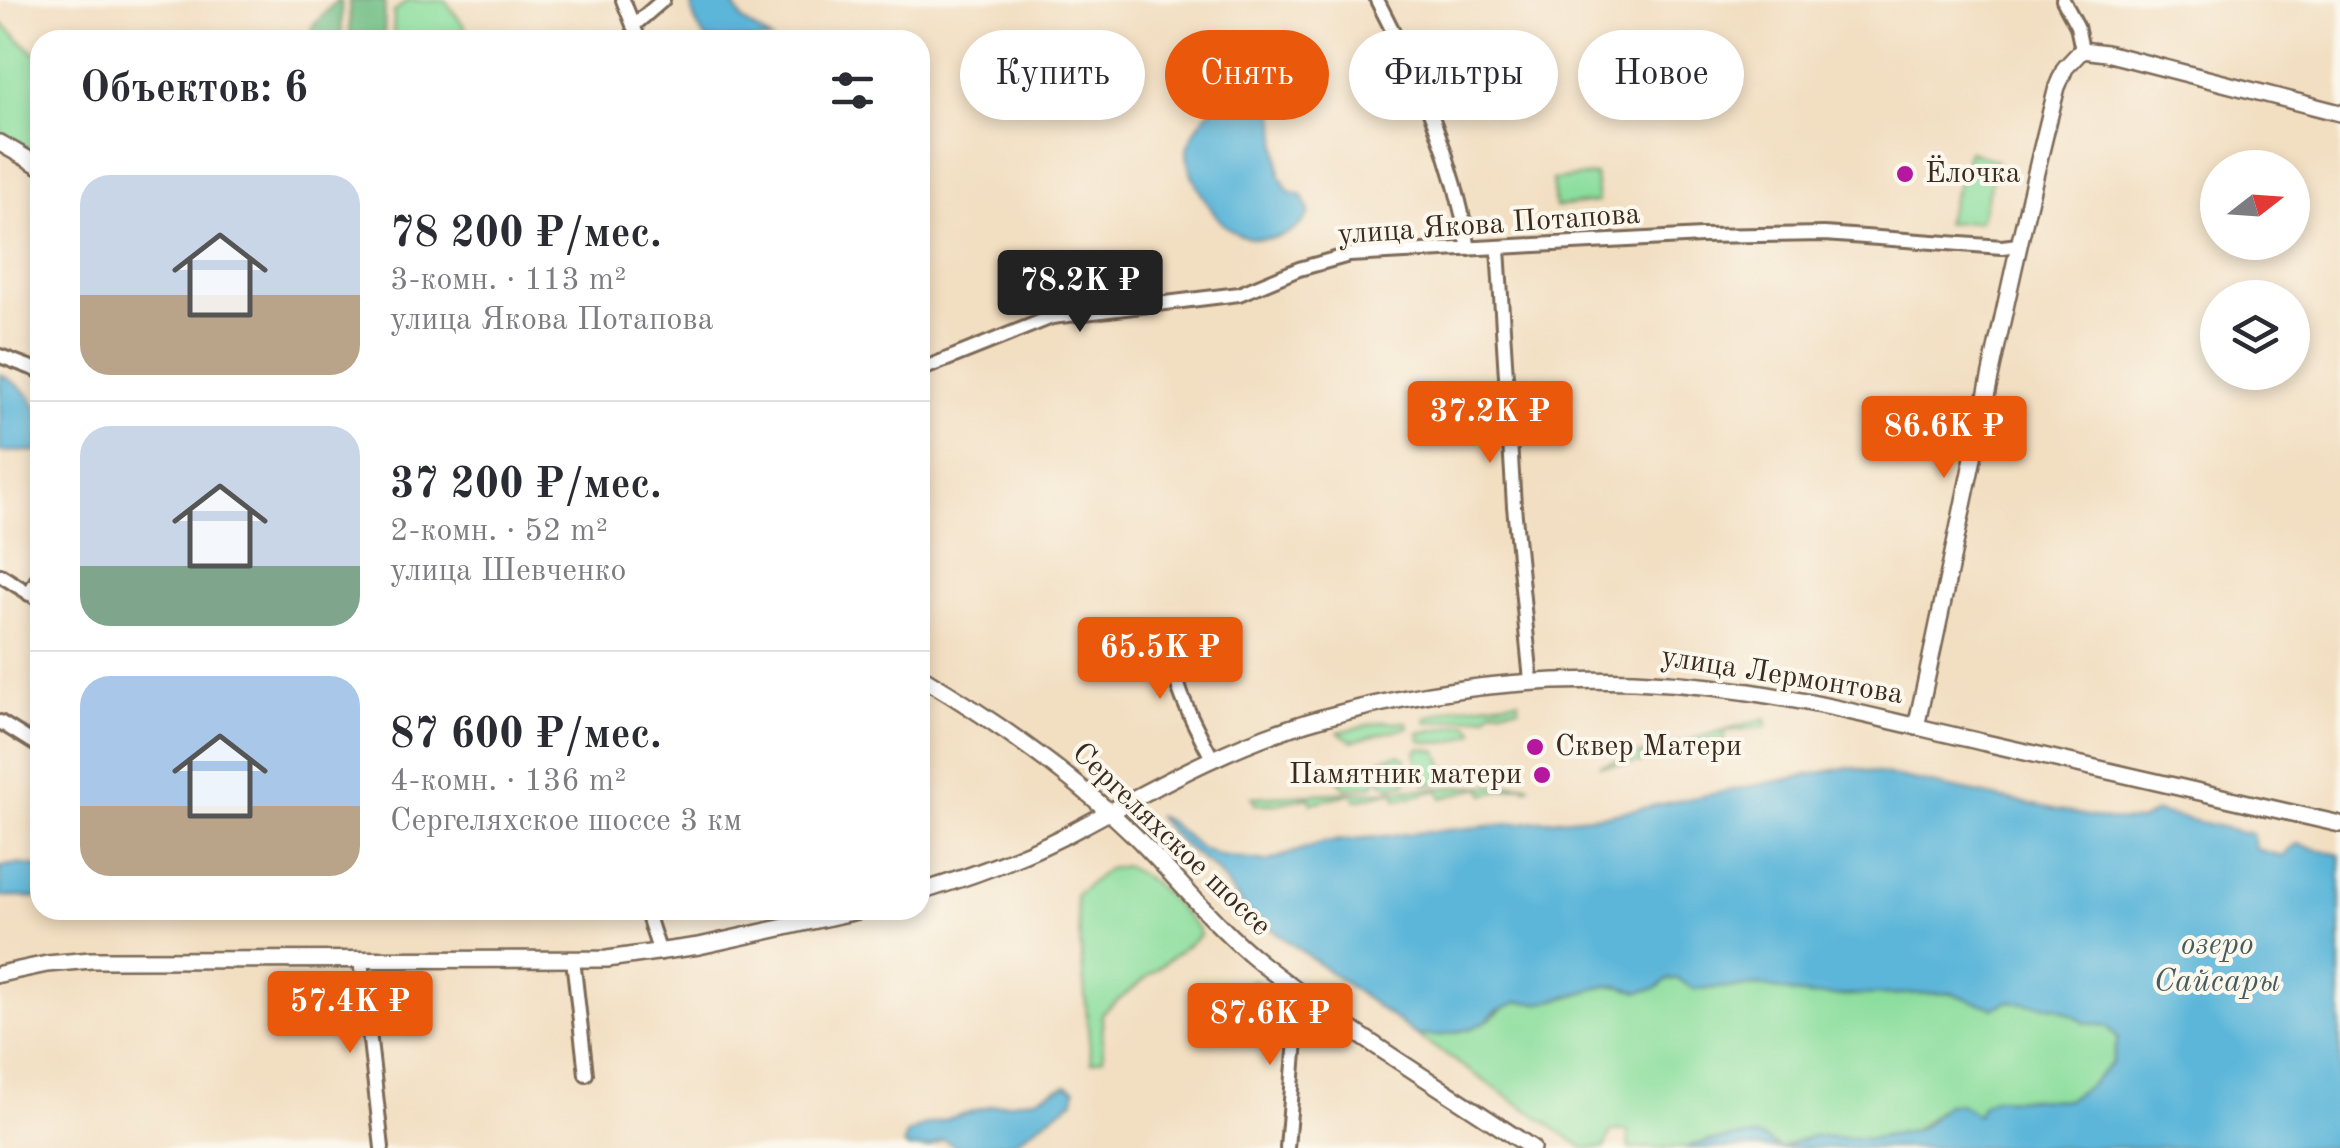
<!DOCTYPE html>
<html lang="ru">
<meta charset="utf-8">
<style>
body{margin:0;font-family:"Old Standard TT",serif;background:#f7f7f7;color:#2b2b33;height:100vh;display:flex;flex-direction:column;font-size:38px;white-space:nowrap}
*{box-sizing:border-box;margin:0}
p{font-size:32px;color:#7c7c81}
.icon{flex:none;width:55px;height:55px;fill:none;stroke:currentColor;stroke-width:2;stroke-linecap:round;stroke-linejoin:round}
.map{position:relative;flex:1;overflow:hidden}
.details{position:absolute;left:30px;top:30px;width:900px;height:890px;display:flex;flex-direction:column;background:#fff;border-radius:30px;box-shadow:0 5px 15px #0003}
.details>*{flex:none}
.hud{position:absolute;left:960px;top:30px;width:950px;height:90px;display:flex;gap:20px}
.needle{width:65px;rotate:73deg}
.tools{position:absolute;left:2200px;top:150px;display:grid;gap:20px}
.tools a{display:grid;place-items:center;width:110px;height:110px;border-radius:50%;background:#fff;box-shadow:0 5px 15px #0003;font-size:50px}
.price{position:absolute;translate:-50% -85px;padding:0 22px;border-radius:10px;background:#ea580c;color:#fff;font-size:32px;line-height:65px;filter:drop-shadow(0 2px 5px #0008)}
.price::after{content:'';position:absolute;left:50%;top:60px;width:30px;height:22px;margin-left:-15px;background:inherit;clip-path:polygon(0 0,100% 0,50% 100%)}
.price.selected{background:#222;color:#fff}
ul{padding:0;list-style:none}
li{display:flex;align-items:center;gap:30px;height:250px;padding:0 50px}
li+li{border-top:2px solid #e1e1e2}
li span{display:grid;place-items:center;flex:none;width:280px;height:200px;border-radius:30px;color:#555}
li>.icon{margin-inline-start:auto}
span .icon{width:120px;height:120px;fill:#fffc;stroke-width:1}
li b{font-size:42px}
h2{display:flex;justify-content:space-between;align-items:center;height:120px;padding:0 50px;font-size:42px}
.chip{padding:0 35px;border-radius:45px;background:#fff;box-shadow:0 5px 15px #0003;font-size:35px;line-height:90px}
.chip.selected{background:#ea580c;color:#fff}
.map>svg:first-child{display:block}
</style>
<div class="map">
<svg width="2340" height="1148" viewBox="0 0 2340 1148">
<rect width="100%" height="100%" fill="#fbf7ec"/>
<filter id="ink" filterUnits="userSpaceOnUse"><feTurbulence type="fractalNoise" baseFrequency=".01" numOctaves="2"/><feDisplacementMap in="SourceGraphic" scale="20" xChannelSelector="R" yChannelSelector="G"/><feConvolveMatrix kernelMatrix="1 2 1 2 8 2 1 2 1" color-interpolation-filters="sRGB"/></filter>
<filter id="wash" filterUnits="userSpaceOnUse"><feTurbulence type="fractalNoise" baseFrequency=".0048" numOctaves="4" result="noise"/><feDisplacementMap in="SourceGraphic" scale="40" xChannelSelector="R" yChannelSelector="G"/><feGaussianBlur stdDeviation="2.25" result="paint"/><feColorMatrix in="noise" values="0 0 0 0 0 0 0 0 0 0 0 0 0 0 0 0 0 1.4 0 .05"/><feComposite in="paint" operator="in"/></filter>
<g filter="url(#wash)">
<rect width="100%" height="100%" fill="#f2dec1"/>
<!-- green -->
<path fill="#8cde9e" stroke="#64845e" stroke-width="2.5" d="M408,0H445L474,40H393L394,12Z
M0,22L40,58V156L0,133Z
M1969,151L1997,161L1980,221L1945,223Z
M1595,175L1598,202L1555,207L1552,180Z
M1518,700L1519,707L1492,709L1487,715L1427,723L1426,718L1457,707Z
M1766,718L1767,727L1725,731V740L1683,744L1682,752L1641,755V763L1598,766Z
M1381,722H1407L1408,727L1352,741L1338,732Z
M1464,724L1470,725L1475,732C1456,743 1442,745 1421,741L1419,733Z
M1422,748L1438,751L1447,773L1437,783L1426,784L1418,775L1416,751Z
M1400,755L1406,759L1405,771L1410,776L1404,784L1391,786L1381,782L1380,759Z
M1371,765L1378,775L1374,785L1346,789L1334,774L1341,768Z
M1528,784L1530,786L1525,788L1522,785L1485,795L1482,787L1442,798L1439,790L1397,800L1394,791L1356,800L1353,793L1312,803L1309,797L1276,804H1255L1252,797Z
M1125,866L1154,883L1198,929L1200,935L1102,1013L1103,1058L1091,1062L1076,895L1107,869Z
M1667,979H1678L1694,989L1761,986L1810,996L1951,993L1993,1008L2010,1001L2057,1007L2086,1023L2107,1026L2118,1038L2112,1063L2090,1085L2067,1100L1994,1098L1977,1115L1960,1104H1947L1913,1131L1868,1139L1812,1136L1780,1148L1759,1137L1721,1142L1710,1140L1686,1148H1629L1628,1131H1612L1604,1148H1584L1416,1035C1438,1036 1465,1033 1485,1022C1496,1016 1503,1005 1518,1002C1525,1001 1534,1004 1541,1003C1561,1001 1582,992 1602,987C1629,981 1642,1001 1667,979Z"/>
<!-- forest -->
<path fill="#71bd85" stroke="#567452" stroke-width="2.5" d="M337,0H341L342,40H311L312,27Z
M349,0H381L385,3L384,40H350Z
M1253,980L1288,1002L1289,1013L1281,1020L1262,1010H1238L1234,994Z"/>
<!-- water -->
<path fill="#5bb6d9" stroke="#4b707c" stroke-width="2.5" d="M693,0H731L743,21L771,40H706C699,29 689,13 693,0Z
M1258,73L1289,78L1274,97L1280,176L1289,192L1303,196L1309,212C1298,238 1260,246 1234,232C1215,222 1181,168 1188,146C1198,116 1232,88 1258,73Z
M0,374C40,397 40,407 40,451L0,452Z
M1849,767L2107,820L2140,821L2156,812L2252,834L2256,849L2283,856L2296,844L2340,855V1148H1686C1698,1141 1742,1136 1758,1137C1765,1138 1773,1144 1780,1148L1812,1136L1868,1139L1913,1131L1923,1126L1947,1104H1960L1978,1115L1982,1105L1994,1098L2067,1100L2090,1085L2112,1063L2118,1038L2107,1026L2086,1023L2057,1007L2010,1001L1993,1008L1951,993L1810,996L1760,986L1694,989L1678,979H1668L1657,988L1639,992L1618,986H1606L1542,1003L1518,1002L1496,1011L1486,1021L1472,1028L1439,1036L1416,1035L1248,912L1216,871L1181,843L1156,816L1168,821L1200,848L1220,856L1266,862L1324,842L1611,814Z
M17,864L40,867V898L0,896V867Z
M1067,1085L1075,1090L1074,1100L1014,1142L959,1148L943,1140L928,1148H908L904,1144L907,1134L923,1126L990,1106L1035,1098Z"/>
</g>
<g filter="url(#ink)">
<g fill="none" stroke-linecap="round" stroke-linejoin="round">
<defs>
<path id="minor" d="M623,0L639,40
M1377,0C1421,85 1453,154 1469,249
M2063,0L2077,26L2082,50
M633,26L663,0
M1498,248L1514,506L1531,681
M0,356L40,371
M920,370L1052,317L1239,294L1299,269L1349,255L1702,236L1824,234L2002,247L2018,245
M0,575L40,600
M29,594L40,574
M1171,631C1168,679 1190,716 1212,758
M0,722L40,747
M646,910L660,953
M573,959L586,1074
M361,960L382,1148
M1287,1148L1300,992"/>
<path id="major" d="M0,143L40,166
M920,676C997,722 1069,772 1133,834C1177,877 1214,926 1262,964C1347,1031 1442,1088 1532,1148
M1916,727C1963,513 2003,299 2057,87L2065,68L2082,50L2106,53L2340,113
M920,892C975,875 1031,855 1081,827C1159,785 1235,742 1322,718C1462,679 1605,670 1749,692C1828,704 1907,725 1986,743C2104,770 2222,797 2340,824
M0,974L47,964L91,960L607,959L699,946L862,910"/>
</defs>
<!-- minor casing -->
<use href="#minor" stroke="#7b6957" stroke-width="18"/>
<!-- major casing -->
<use href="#major" stroke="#7b6957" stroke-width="20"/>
<!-- minor -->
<use href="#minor" stroke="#fff" stroke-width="12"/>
<!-- major -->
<use href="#major" stroke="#fff" stroke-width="15"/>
</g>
</g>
<!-- markers -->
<g fill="#b5179e" stroke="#fbf7ec" stroke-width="4">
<circle cx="1905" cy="174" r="10"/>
<circle cx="1535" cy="747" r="10"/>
<circle cx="1542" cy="775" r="10"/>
</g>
<g text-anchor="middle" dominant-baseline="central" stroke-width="8" stroke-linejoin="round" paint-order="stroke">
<!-- poi labels -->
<g font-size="30" fill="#3b2a1e" stroke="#fbf7ec" text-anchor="start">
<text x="1925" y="174">Ёлочка</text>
<text x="1555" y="747">Сквер Матери</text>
<text x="1522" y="775" text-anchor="end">Памятник матери</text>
</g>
<!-- street labels -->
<g font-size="30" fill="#3b2a1e" stroke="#fbf7ec">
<text transform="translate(1489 225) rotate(-4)">улица Якова Потапова</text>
<text transform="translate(1782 676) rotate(9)">улица Лермонтова</text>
<text transform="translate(1171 840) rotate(44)">Сергеляхское шоссе</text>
</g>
<!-- water labels -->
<g font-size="32" font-style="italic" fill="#465b5f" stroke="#fbf7ec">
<text x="2217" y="946">озеро<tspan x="2217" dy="37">Сайсары</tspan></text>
</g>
</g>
</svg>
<div class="tools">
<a><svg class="needle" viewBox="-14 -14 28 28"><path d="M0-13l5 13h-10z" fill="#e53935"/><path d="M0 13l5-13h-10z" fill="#7c7c81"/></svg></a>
<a><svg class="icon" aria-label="layers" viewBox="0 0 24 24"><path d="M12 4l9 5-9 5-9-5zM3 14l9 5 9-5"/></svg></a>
</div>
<b class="price selected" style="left:1080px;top:335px">78.2K ₽</b>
<b class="price" style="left:1490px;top:466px">37.2K ₽</b>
<b class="price" style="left:1944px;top:481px">86.6K ₽</b>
<b class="price" style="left:1160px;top:702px">65.5K ₽</b>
<b class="price" style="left:350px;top:1056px">57.4K ₽</b>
<b class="price" style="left:1270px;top:1068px">87.6K ₽</b>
<div class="hud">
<a class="chip">Купить</a>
<a class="chip selected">Снять</a>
<a class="chip">Фильтры</a>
<a class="chip">Новое</a>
</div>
<section class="details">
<h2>Объектов: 6<svg class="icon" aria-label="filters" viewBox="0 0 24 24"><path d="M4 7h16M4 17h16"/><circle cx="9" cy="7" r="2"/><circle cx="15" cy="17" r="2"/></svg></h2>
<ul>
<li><span style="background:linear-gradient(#c9d6e8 60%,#b9a48a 0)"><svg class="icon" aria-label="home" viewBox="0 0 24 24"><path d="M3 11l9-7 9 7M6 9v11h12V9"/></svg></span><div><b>78 200 ₽/мес.</b><p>3-комн. · 113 m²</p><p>улица Якова Потапова</p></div></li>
<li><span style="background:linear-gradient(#c9d6e8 70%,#7fa58c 0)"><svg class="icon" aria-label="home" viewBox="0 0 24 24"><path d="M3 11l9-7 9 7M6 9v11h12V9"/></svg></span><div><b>37 200 ₽/мес.</b><p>2-комн. · 52 m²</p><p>улица Шевченко</p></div></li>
<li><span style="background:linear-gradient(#a9c7e8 65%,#b9a48a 0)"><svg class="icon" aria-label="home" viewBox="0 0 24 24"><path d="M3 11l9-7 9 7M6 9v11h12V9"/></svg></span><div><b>87 600 ₽/мес.</b><p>4-комн. · 136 m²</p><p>Сергеляхское шоссе 3 км</p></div></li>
</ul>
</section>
</div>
